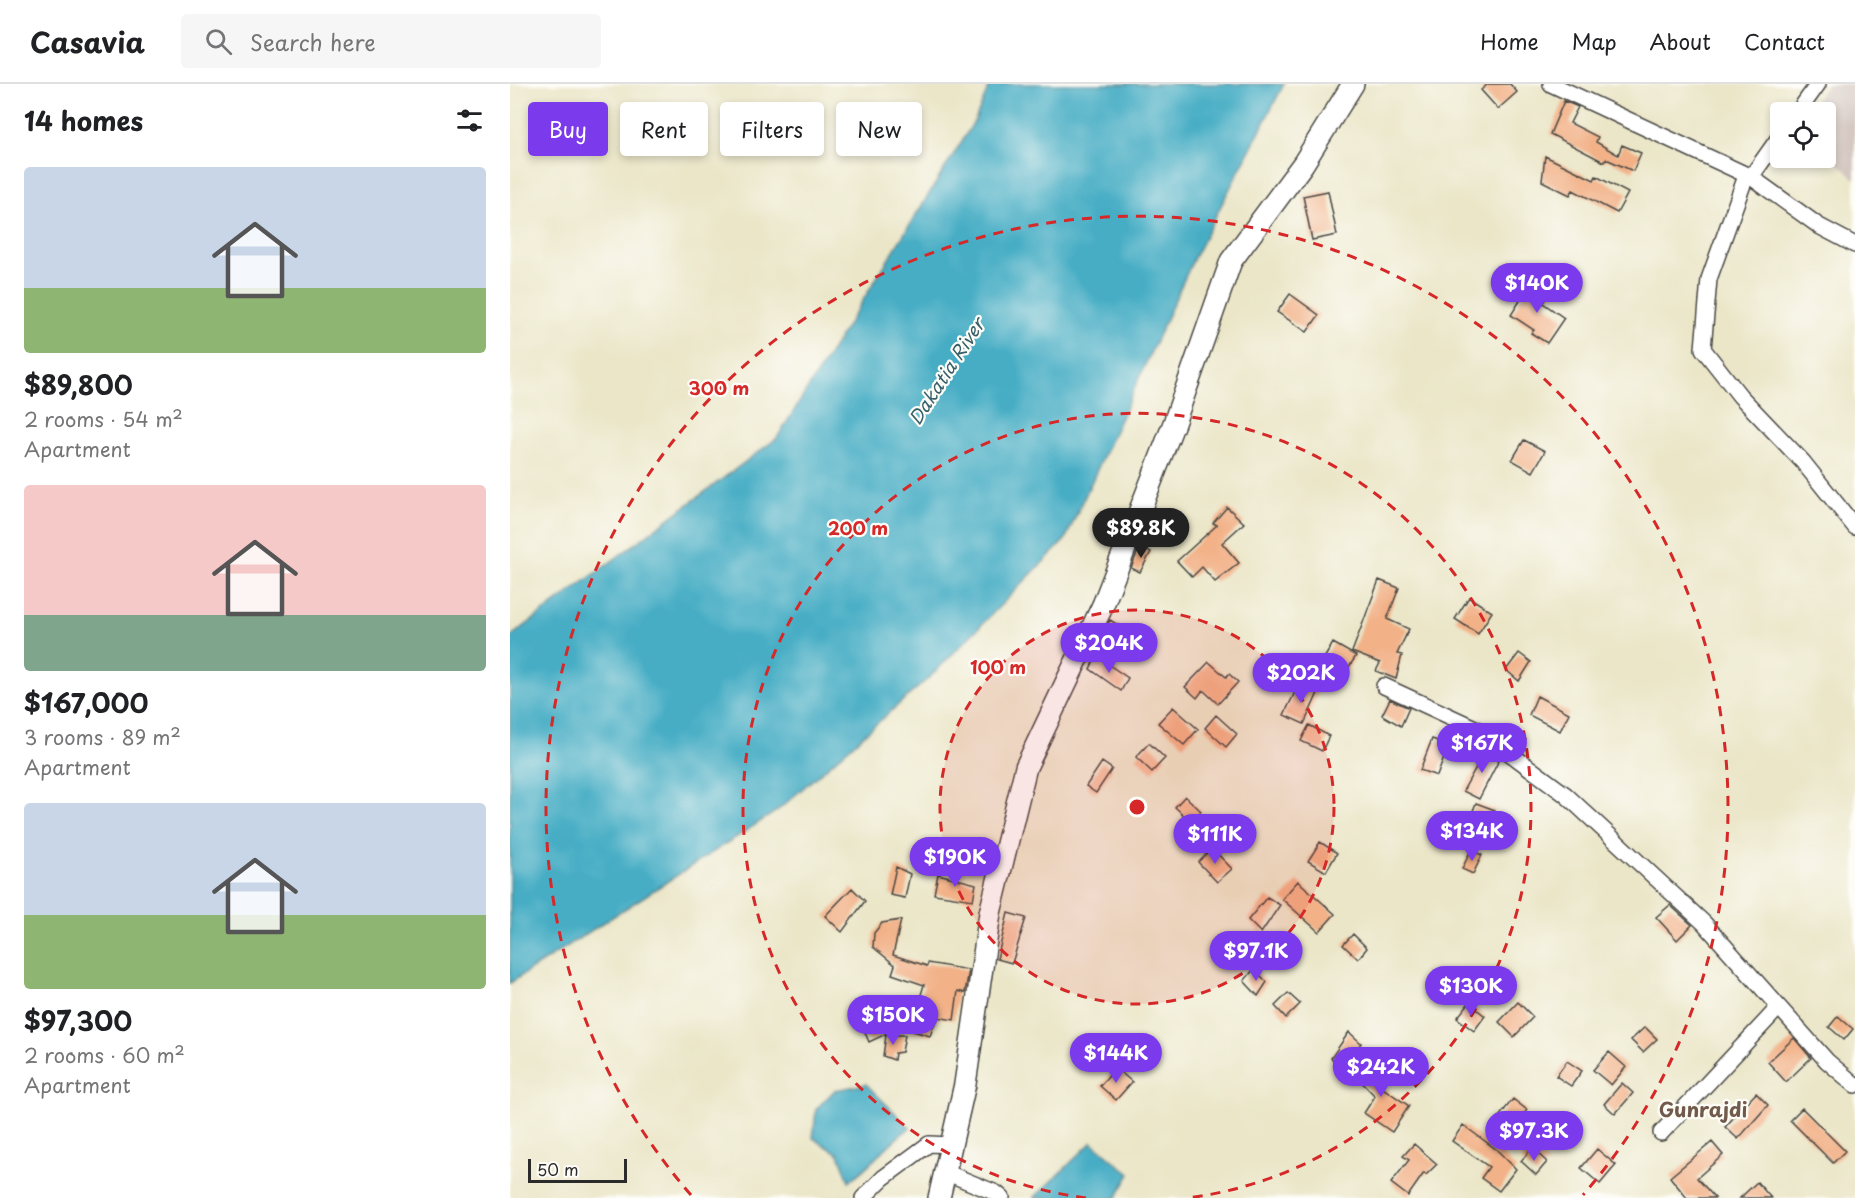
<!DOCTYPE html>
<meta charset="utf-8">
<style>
body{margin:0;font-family:"Playpen Sans",sans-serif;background:#f6f6f6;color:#202124;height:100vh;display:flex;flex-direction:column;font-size:22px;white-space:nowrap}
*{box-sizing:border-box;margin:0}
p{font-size:20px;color:#757577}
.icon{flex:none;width:33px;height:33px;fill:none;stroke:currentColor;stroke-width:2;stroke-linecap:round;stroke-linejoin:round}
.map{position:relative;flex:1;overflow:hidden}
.details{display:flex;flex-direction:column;background:#fff;width:510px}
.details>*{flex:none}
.guide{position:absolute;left:18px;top:18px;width:570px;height:54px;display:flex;gap:12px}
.controls{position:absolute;left:1260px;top:18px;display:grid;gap:12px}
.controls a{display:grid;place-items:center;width:66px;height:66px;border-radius:6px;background:#fff;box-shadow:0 3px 9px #0003;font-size:30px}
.scale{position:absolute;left:18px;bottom:15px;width:99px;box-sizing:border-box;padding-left:6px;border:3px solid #2b2b2b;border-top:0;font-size:16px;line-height:21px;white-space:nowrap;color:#2b2b2b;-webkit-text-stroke:4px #fdfcf7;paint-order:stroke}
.price{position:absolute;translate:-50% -51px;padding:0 14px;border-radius:21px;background:#7c3aed;color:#fff;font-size:20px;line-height:39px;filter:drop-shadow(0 2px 3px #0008)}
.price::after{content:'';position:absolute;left:50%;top:36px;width:18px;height:14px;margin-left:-9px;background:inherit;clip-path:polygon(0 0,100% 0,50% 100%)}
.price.on{background:#222;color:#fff}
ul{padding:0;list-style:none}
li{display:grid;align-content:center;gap:12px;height:318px;padding:0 24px}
li span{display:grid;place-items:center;height:186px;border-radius:6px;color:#555}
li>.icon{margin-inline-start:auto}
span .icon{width:108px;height:108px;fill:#fffc;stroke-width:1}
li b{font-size:26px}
h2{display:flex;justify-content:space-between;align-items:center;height:72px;padding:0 24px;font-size:26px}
.pill{padding:0 21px;border-radius:6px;background:#fff;box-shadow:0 3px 9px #0003;font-size:21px;line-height:54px}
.pill.on{background:#7c3aed;color:#fff}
header{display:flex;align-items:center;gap:36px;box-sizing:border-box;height:84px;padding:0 30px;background:#fff;border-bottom:2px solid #e0e0e0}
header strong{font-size:28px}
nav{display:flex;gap:33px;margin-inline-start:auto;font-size:21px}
.search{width:420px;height:54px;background:#f6f6f6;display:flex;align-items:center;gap:15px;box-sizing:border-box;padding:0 21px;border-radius:6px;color:#757577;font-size:22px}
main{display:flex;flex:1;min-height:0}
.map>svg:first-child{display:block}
</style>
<header>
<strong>Casavia</strong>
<div class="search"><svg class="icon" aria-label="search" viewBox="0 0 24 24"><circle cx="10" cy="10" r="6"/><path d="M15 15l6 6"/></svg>Search here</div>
<nav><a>Home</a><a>Map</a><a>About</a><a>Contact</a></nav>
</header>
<main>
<section class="details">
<h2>14 homes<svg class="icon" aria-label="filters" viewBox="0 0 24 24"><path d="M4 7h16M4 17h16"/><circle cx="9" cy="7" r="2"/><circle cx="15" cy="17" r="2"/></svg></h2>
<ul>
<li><span style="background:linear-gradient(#c9d6e8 65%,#8fb573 0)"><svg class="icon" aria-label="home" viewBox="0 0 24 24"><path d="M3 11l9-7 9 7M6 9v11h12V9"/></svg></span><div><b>$89,800</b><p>2 rooms · 54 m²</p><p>Apartment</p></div></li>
<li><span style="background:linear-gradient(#f6c9c9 70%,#7fa58c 0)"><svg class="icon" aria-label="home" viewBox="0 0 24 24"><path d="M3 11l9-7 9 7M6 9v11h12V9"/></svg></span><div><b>$167,000</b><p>3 rooms · 89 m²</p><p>Apartment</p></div></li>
<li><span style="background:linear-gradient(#c9d6e8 60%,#8fb573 0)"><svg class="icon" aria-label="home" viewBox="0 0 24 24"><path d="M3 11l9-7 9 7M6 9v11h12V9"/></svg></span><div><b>$97,300</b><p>2 rooms · 60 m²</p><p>Apartment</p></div></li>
</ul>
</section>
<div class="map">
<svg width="1345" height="1114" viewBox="0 0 1345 1114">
<rect width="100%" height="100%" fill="#fdfcf7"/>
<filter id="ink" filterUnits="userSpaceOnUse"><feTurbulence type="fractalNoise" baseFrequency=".0167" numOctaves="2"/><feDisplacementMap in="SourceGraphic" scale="12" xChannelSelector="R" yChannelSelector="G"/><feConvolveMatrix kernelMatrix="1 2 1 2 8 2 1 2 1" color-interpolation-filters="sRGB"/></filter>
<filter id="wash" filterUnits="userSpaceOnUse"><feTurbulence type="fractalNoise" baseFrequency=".008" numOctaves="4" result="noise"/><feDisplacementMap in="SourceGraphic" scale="24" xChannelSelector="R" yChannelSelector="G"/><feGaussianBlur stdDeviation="1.35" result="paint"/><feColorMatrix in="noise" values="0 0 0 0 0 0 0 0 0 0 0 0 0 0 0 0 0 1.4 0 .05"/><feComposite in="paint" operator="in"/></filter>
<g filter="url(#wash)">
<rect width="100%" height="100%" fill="#ebe6c8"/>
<!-- industrial -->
<path fill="#cfc0ba" d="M1318,0H1345V95L1316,68V28H1297Z"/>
<!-- water -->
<path fill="#46adc5" stroke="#386c78" stroke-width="1.5" d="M480,0H774L684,174L555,456L420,593L267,727L0,899V553L267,354L465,36Z
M356,1000L400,1044C377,1059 362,1082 339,1097L329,1070L303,1054L306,1025L325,1006Z
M582,1058L620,1090L606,1114H524Z"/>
<g id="blocks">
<!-- building -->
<path fill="#f2b187" d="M978,0H1000L1007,8L988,25L971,6Z
M1054,17L1068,23L1060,39L1088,53L1086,58L1108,71L1112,61L1131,69L1123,87L1096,75L1094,78L1040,50Z
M1035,72L1084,96L1086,92L1118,109L1107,129L1063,106L1060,111L1032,97Z
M818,107L827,151L802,156L793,112Z
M1040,181L1060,184L1054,200L1038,197Z
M1021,199L1038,210L1033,219L1054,234L1037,259L1021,249L1024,246L1001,231Z
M780,210L809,231L797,248L767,228Z
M1014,356L1035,367L1023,388L1002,376Z
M717,423L734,439L712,459L729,479L705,498L692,483L682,493L667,477L707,441L703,439Z
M630,462L641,468L630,488L621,484Z
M869,496L889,504L877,535L899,545L887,570L892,571L886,595L866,587L870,579L842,568Z
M959,513L982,528L968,550L945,535Z
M600,536L635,558L625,574L592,552Z
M823,559L846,572L834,591L812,578Z
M1009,569L1021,578L1009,597L996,586Z
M586,572L618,594L611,607L580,585Z
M699,578L716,593L719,590L728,598L708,620L693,606L687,614L675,603Z
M789,600L808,609L794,640L774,631Z
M1027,612L1059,629L1050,647L1019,631Z
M880,615L899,624L891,642L872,631Z
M663,623L688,645L674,661L648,639Z
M706,631L727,650L716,663L695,644Z
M799,641L819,652L812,667L791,657Z
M922,655L939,661L927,692L910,686Z
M639,659L655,674L642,688L626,673Z
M976,665L990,674L969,715L953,707Z
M592,678L602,685L586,709L576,702Z
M675,712L691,727L681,738L665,723Z
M966,719L985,726L970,754L956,745Z
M810,758L827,769L816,788L798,777Z
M702,764L722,785L707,798L688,778Z
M961,766L972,771L963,790L952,785Z
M386,783L400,790L395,814L380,811Z
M428,790L466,800L463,816L424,810Z
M788,797L825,830L809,848L772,815Z
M342,804L355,817L332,848L315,832Z
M757,813L770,821L751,849L738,836Z
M1160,821L1182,841L1167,856L1146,833Z
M498,829L516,834L502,879L487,875Z
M391,836L383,871L417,882L418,879L459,886L455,909L448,907L444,936L427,933L420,952L403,947L405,930L414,901L382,890L385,881L363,863L364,849L372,839Z
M843,850L857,864L848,875L833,861Z
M744,885L757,898L748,912L734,897Z
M778,909L790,920L776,934L765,922Z
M1008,918L1023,933L1004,953L989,938Z
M959,919L975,932L964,947L947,934Z
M365,925L376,950L359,958L348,932Z
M1328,932L1343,945L1334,956L1319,943Z
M1135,943L1147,955L1133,968L1121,956Z
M839,948L851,959L834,984L821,974Z
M376,951H395L392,968L385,969L384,976L373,972Z
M1284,954L1301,974L1276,998L1258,978Z
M1099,968L1116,983L1101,1001L1083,986Z
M864,974L875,985L867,1000L899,1022L882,1048L854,1029L865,1012L845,991Z
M1057,977L1072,987L1061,1002L1046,992Z
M606,984L622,998L606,1016L590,1002Z
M1112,999L1123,1009L1105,1030L1094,1020Z
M1246,1009L1258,1021L1228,1055L1215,1043Z
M1003,1015L1017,1026L1002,1045L988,1034Z
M1292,1024L1335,1067L1323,1079L1280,1036Z
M953,1041L987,1066L1006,1085L989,1107L971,1094L979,1083L942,1057Z
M1202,1058L1213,1071L1187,1094L1205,1114H1177L1160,1093Z
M904,1060L927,1080L916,1091L914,1089L898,1112L881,1099L899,1076L893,1072Z
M1022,1064L1037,1078L1026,1091L1011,1077Z
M1087,1065L1106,1081L1090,1100L1071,1084Z
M1247,1098L1261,1114H1230Z"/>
</g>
</g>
<g filter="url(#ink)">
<use href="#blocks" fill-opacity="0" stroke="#484743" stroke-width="1.5"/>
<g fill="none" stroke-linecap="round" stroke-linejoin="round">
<defs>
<path id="minor" d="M1041,0L1241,93L1309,142L1345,161
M1288,28L1308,0
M1236,92L1199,195L1193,265L1230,312L1293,378L1345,443
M1241,93L1270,52
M874,602L967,645L1056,711L1194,839L1317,977L1345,1001
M1151,1049L1269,923
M435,1088L486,1109L492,1114
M353,1114L373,1094L419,1060L441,1061"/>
<path id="secondary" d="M429,1114L455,1000L480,829L516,683L593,521L664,339L721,177L793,80L843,0"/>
</defs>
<!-- minor casing -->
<use href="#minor" stroke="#484743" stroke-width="18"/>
<!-- secondary casing -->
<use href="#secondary" stroke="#484743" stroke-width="24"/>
<!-- minor -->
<use href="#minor" stroke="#fff" stroke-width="15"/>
<!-- secondary -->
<use href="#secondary" stroke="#fff" stroke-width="21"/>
</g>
</g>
<!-- distance rings -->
<circle cx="627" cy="723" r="197" fill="#d62828" fill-opacity=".12"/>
<g fill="none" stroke="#d62828" stroke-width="3" stroke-dasharray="10 8">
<circle cx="627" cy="723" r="197"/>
<path d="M576 1114A394 394 0 1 1 678 1114"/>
<path d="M181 1111A591 591 0 1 1 1073 1111"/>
</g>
<g text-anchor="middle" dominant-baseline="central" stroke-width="4.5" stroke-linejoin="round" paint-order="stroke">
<!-- water labels -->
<g font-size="18" font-style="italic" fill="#365f69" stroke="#fdfcf7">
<text transform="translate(436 287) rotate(-57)">Dakatia River</text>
</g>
<!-- quarter labels -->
<g font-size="20" font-weight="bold" fill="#715a4b" stroke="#fdfcf7">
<text x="1193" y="1025">Gunrajdi</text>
</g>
</g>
<circle cx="627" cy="723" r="9" fill="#d62828" stroke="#fdfcf7" stroke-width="3"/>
<g font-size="18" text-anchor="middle" font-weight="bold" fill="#d62828" stroke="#fdfcf7" stroke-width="4.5" stroke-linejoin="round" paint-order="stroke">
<text x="209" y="311">300 m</text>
<text x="348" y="451">200 m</text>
<text x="488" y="590">100 m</text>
</g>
</svg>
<div class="controls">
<a><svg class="icon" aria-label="locate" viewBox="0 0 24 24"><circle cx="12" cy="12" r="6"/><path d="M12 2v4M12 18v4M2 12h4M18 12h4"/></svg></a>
</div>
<div class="scale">50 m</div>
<b class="price" style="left:1027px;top:230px">$140K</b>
<b class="price on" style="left:631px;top:475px">$89.8K</b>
<b class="price" style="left:599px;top:590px">$204K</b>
<b class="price" style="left:791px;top:620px">$202K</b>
<b class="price" style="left:972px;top:690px">$167K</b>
<b class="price" style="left:962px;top:778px">$134K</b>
<b class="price" style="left:705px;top:781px">$111K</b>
<b class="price" style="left:445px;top:804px">$190K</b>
<b class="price" style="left:746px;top:898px">$97.1K</b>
<b class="price" style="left:961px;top:933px">$130K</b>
<b class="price" style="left:383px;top:962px">$150K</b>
<b class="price" style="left:606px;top:1000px">$144K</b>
<b class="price" style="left:871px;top:1014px">$242K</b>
<b class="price" style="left:1024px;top:1078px">$97.3K</b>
<div class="guide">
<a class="pill on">Buy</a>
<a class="pill">Rent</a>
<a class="pill">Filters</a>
<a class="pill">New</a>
</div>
</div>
</main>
